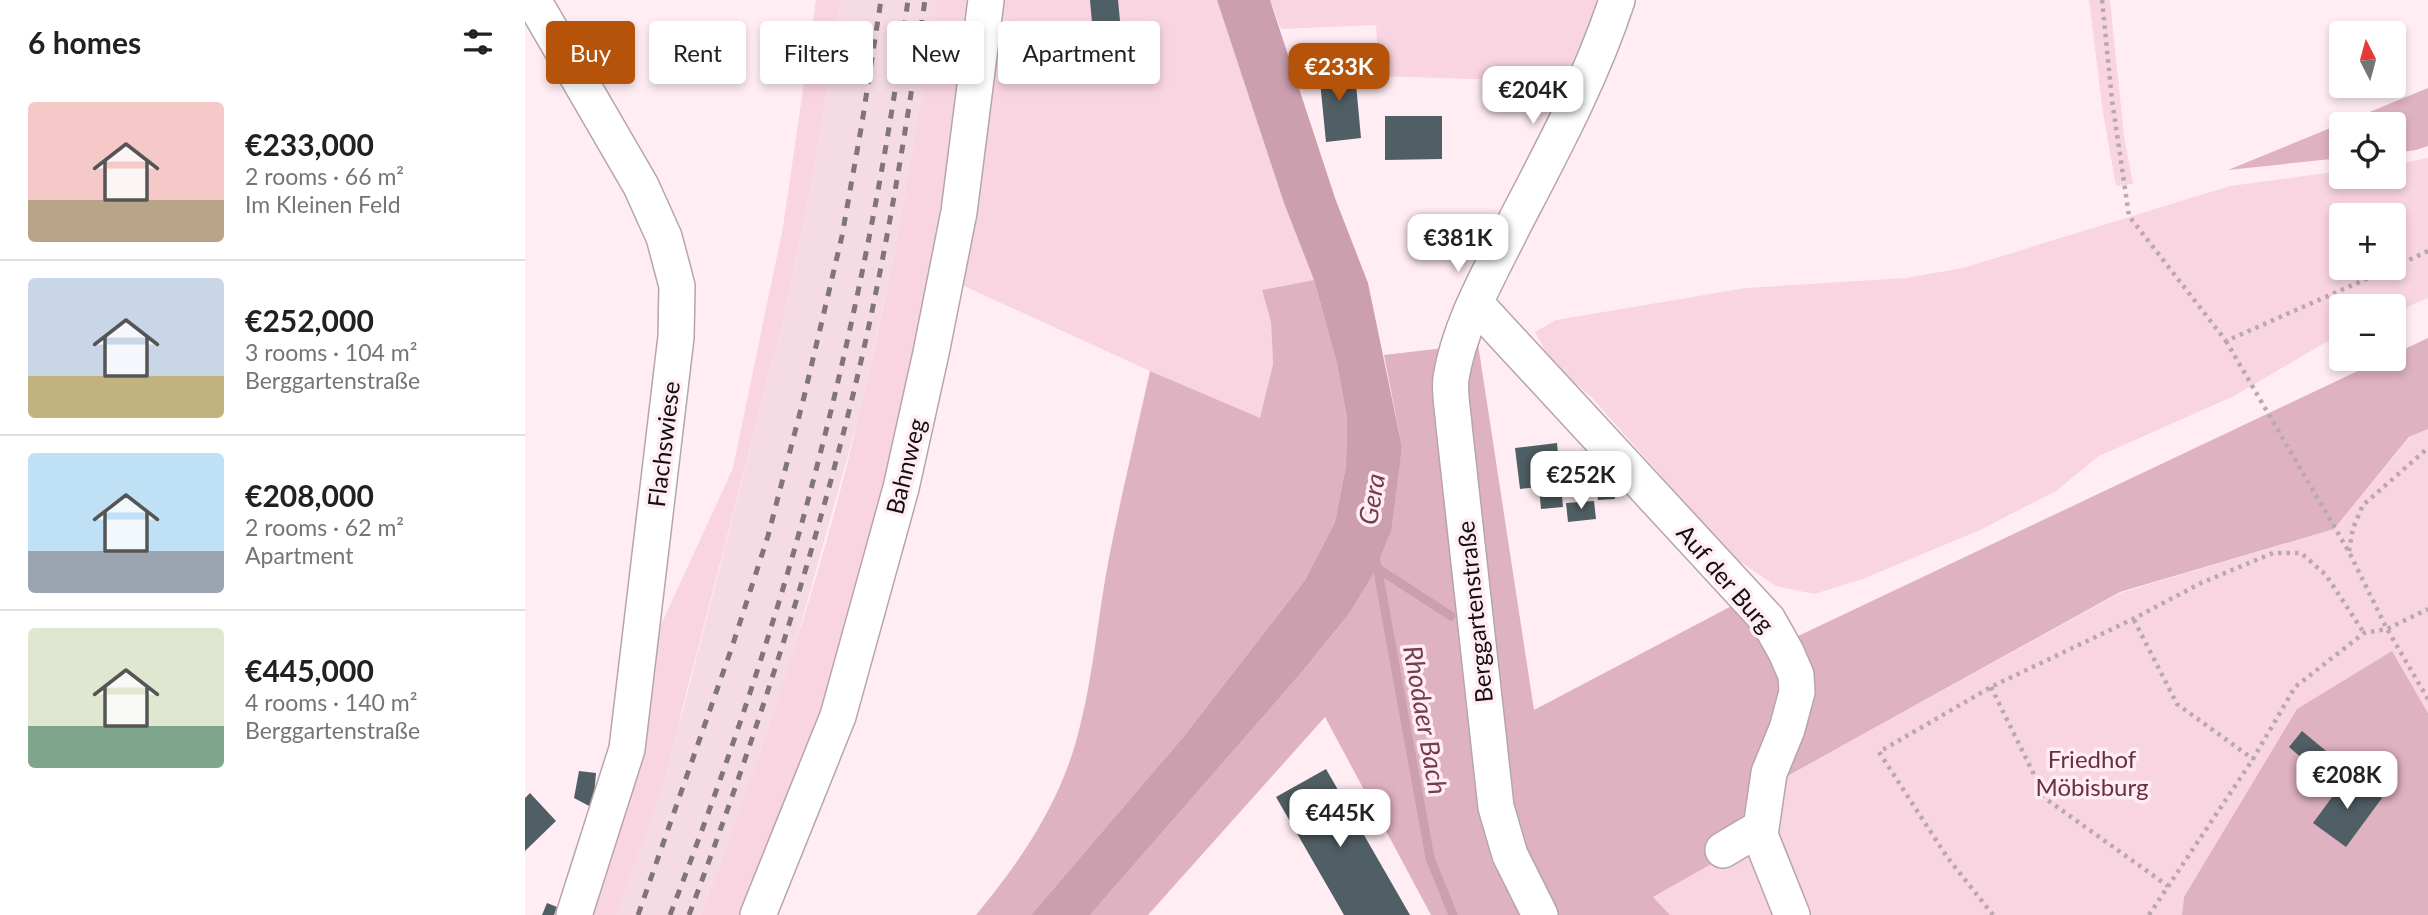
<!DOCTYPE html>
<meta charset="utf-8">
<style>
body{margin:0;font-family:Lato,sans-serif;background:#f2f2f2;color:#202124;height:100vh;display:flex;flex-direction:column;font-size:26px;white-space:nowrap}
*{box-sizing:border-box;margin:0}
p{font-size:23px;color:#757577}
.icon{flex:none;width:38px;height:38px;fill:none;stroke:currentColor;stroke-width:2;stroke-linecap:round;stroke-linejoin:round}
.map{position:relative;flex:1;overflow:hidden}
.details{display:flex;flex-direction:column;background:#fff;width:525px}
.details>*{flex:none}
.banner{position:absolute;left:21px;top:21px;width:665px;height:63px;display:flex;gap:14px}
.needle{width:46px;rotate:354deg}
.tools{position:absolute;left:1804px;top:21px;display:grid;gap:14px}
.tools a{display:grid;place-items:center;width:77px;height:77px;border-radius:7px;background:#fff;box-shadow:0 4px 10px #0003;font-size:35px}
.price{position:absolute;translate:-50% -60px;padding:0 16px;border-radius:14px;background:#fff;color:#222;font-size:23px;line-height:46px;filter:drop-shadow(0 2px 4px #0008)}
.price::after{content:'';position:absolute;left:50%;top:42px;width:21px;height:16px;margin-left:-10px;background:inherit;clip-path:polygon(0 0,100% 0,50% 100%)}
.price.active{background:#b45309;color:#fff}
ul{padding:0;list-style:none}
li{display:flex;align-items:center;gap:21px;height:175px;padding:0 28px}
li+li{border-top:2px solid #e0e0e0}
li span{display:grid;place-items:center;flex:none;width:196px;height:140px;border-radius:7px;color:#555}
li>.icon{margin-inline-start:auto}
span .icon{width:84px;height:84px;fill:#fffc;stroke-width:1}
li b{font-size:30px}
h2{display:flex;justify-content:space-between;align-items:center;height:84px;padding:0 28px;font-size:30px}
.pill{padding:0 24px;border-radius:7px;background:#fff;box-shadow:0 4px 10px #0003;font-size:24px;line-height:63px}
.pill.active{background:#b45309;color:#fff}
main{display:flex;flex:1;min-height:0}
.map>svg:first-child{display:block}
</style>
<main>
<section class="details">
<h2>6 homes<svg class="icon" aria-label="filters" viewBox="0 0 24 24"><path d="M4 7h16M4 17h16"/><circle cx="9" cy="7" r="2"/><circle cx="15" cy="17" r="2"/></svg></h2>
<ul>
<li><span style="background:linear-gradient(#f6c9c9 70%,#b9a48a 0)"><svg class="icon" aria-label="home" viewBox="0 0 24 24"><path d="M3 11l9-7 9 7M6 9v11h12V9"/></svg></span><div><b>€233,000</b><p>2 rooms · 66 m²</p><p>Im Kleinen Feld</p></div></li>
<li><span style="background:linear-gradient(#c9d6e8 70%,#c2b280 0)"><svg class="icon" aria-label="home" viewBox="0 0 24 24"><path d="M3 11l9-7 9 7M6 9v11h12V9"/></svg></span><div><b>€252,000</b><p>3 rooms · 104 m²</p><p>Berggartenstraße</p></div></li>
<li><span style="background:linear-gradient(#bfe0f5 70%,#9aa5b1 0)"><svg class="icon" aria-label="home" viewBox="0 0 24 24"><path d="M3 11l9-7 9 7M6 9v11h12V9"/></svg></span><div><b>€208,000</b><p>2 rooms · 62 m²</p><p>Apartment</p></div></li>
<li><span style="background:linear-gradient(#dfe7d0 70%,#7fa58c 0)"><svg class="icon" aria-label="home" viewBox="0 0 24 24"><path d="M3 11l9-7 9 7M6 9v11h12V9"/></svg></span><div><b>€445,000</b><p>4 rooms · 140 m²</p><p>Berggartenstraße</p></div></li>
</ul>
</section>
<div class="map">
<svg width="1903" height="915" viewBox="0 0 1903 915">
<rect width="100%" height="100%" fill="#ffedf3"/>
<!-- built -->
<path fill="#f5dbe3" d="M316,0H412L392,133L365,275L335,412L264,667L215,810L176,915H91L158,710L258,320L289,170Z"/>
<!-- green -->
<path fill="#f9d5e1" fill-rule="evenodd" d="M291,0H316L289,170L258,320L137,787L91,915H57L119,662L208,468L258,227Z
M412,0H692L759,203L789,280L737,290L746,322L748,364L735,419L625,371L415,275L307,713L226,915H176C238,750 295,583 335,411C368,275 391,138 412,0Z
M745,0H1076L1044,82L854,76L851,25L756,29Z
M1564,0H1585L1599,136L1608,184L1591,186L1578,113Z
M1903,158V298L1869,313V306H1816V336L1798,344L1709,396L1574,456L1531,491L1455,530L1338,579L1289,594L1251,586L1208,557L1067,398L1027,363L1010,332L1031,320L1221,288L1381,278L1438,268L1705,186L1816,171V177H1869V165ZM1816,215H1869V268H1816Z
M1903,429V713L1867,651L1659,897L1657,915H1145L1128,897L1229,840L1248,784L1595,593L1809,529L1885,437Z"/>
<!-- forest -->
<path fill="#dfb2c1" d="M1903,88V146L1891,150L1869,153V124H1816V158L1703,170Z
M789,280L812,364L822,418L821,465L810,522L780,580L659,736L506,915H451C498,858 538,799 555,726C569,671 573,614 584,558C596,496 611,434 625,371L735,418L748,364L746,322L737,290Z
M1903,338V429L1884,437L1809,529L1595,592L1248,784L1229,840L1128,897L1145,915H906L800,717L623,915H565L777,672L823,615L872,478L877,447L859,355L953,344L1009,710L1218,600L1271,637L1858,359H1869V354Z
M1867,651L1903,713V915H1657L1659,897L1772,709Z"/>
<!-- water -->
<path fill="#cb9fae" d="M692,0H745L810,198L843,283L877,447L866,531L848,574L823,615L777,672L565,915H506L659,736L780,580L810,522L821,465L822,418L812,364L789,280L759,203Z"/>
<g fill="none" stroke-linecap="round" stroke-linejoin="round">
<!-- stream -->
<path stroke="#cb9fae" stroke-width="9" d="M850,555L905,858L928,915
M852,568L926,616"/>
</g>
<!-- building -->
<path fill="#505f65" d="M565,0H593L596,31L568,34Z
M818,59L821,85L831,84L836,138L801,142L793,61Z
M860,116H917V159L860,160Z
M1032,443L1038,507L1016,509L1014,487L995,489L990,448Z
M1088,486L1090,499L1073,500L1071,487Z
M1069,501L1071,519L1043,522L1041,503Z
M1777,731L1806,755L1792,771L1764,747Z
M801,769L885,915H819L751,797Z
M54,771L71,773L68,808L49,798Z
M1824,774L1857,798L1821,847L1788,823Z
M5,793L31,821L0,851V798Z
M22,903L32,907L29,915H17Z"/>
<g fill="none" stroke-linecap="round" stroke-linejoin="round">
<defs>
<path id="minor" d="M8,0L116,186L139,237L152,286L151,337L102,749L49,915
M950,303L1243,620L1261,652L1271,675L1272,692L1262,729L1244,773L1235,835L1267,915
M1198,850L1235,828
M233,915L313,716L376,488L406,353L434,212L461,0
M1015,915L985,855L971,807L929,426C928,411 924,393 926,378C935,323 965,273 989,224C1027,151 1066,79 1092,0"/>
</defs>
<!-- minor casing -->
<use href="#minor" stroke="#b6a5aa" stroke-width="38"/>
<!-- path -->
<path stroke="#b7a9ae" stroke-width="4.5" stroke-dasharray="3.5 5" stroke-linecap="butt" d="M1577,0L1587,100L1604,216L1701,341L1866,268
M1869,267L1903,251
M1701,341L1824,552L1862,629L1903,699
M1824,551L1828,528L1838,505L1903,448
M1609,620L1652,704L1728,759
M1466,687L1521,799L1643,886
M1468,915L1422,857L1354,752L1466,687L1608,619L1676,583L1748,553H1776L1801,575L1839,633
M1624,915L1728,759L1770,687L1839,633L1862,629L1903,609"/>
<!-- minor -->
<use href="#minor" stroke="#fff" stroke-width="35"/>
<!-- rail -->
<path stroke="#807578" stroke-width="5" stroke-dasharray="9 9" stroke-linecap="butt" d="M113,915L207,647L243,536L279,397L317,236L337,123L356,0
M145,915C192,793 235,670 271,544C321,366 359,183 383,0
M164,915C226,750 281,582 324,411C358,276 380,138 400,0"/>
</g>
<g text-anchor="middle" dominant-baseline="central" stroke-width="7" stroke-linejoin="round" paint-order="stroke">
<!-- street labels -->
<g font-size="24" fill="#150f11" stroke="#ffedf3">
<text transform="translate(138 444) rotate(-83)">Flachswiese</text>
<text transform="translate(380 466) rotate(-76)">Bahnweg</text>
<text transform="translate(1201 578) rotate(49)">Auf der Burg</text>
<text transform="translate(949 612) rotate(-96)">Berggartenstraße</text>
</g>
<!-- park labels -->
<g font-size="24" fill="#682f45" stroke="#ffedf3">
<text x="1567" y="758">Friedhof<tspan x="1567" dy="28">Möbisburg</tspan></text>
</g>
<!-- water labels -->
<g font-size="26" font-style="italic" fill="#753b51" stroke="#ffedf3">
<text transform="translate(846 499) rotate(-80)">Gera</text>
<text transform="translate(901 720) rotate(80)">Rhodaer Bach</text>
</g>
</g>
</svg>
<div class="tools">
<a><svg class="needle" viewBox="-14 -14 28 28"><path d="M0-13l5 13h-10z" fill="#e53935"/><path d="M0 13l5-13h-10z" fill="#757577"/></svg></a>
<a><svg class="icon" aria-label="locate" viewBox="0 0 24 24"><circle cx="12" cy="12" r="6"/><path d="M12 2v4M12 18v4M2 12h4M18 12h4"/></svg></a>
<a>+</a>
<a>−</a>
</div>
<b class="price active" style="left:814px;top:103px">€233K</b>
<b class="price" style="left:1008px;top:126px">€204K</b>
<b class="price" style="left:933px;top:274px">€381K</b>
<b class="price" style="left:1056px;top:511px">€252K</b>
<b class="price" style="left:1822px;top:811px">€208K</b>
<b class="price" style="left:815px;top:849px">€445K</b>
<div class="banner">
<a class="pill active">Buy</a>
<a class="pill">Rent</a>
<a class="pill">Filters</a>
<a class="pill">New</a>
<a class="pill">Apartment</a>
</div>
</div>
</main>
